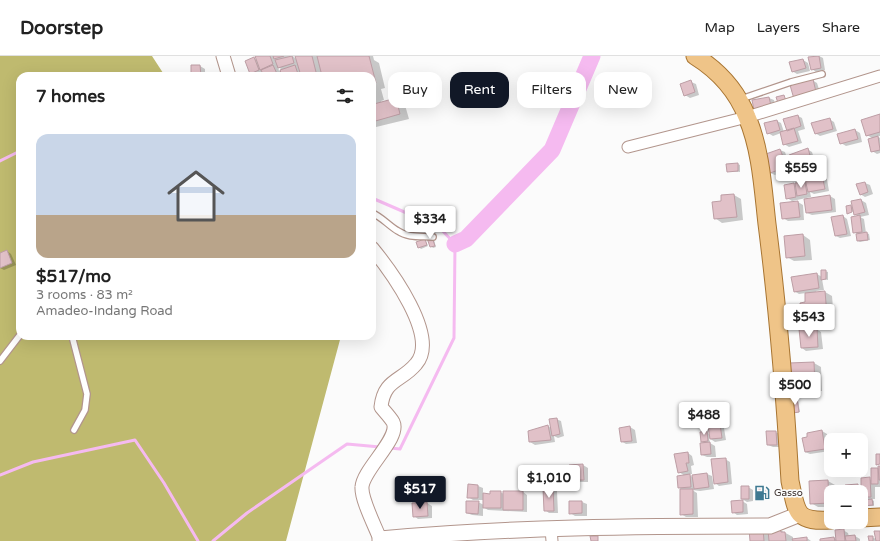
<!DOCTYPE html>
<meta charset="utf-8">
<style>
body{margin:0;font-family:"Varela Round",sans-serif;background:#f2f2f2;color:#222;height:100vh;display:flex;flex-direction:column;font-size:15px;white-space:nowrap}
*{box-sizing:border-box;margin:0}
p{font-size:13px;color:#767676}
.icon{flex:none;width:22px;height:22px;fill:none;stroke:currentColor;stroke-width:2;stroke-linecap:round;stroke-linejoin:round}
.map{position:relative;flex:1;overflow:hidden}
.side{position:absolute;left:16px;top:16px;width:360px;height:268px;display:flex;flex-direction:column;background:#fff;border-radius:12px;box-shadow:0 4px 16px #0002}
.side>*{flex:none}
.guide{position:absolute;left:388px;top:16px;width:380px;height:36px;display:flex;gap:8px}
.controls{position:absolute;left:824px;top:377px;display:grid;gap:8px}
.controls a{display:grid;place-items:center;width:44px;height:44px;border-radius:8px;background:#fff;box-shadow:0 4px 16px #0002;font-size:20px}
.price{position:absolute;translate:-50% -34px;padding:0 9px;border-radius:4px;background:#fff;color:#222;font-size:13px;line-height:26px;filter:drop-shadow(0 1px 2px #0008)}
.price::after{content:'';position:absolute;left:50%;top:24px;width:12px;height:9px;margin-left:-6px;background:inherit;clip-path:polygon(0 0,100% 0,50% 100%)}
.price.current{background:#111827;color:#fff}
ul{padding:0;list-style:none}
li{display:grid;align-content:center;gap:8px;height:212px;padding:0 20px}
li span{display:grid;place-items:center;height:124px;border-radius:12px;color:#555}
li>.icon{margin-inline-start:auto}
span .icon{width:72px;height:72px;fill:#fffc;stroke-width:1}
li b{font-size:17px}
h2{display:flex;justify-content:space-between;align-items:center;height:48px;padding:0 20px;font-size:17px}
.chip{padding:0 14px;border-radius:12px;background:#fff;box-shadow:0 4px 16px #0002;font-size:14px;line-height:36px}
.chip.current{background:#111827;color:#fff}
header{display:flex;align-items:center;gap:24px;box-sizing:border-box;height:56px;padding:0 20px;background:#fff;border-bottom:1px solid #e0e0e0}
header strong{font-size:19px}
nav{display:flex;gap:22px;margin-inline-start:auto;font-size:14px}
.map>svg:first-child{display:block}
</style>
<header>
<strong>Doorstep</strong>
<nav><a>Map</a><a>Layers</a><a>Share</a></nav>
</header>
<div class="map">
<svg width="880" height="485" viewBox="0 0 880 485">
<rect width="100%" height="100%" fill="#fbfbfb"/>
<!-- forest -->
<path fill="#bfba6f" d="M0,0H152L165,20H20V280H341L286,485H0Z"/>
<!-- shadow -->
<path fill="#0003" fill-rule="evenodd" d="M258,0H293L297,4L296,0H373L374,4L379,7L385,32L381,33L384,44L381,45L382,47L396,43L405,49L409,63L372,72V20H265L264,16L256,20L251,17L254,2L257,4ZM278,11L283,14L279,15Z
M819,0L823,2L825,14L816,16L812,13L809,2Z
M803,4L808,7L810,15L797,18L792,15Z
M200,10L205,13V20H192Z
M812,24L817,27L821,39L800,45Z
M691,26L696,28L699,39L690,42L685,39Z
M769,42L774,44L776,53L760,56Z
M880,59V80H877L880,82V97L877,98L872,95V82L867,79Z
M798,60L802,62L805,73L798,75L802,87L789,91L784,88L781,77L773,80L768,77L777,65L781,67L784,76L788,74Z
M829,63L834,66L837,75L820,80L815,77Z
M855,74L860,77L862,86L846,90L841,87Z
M807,93L812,96L815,106L797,111L792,108Z
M780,94L785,96L791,114L775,119L770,117Z
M738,108L740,109V116L728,115Z
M822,120L827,123L829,135L814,138L810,136L811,141L792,145L787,142L785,130L804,127L808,128Z
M865,127L870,129L873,138L865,141L860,138Z
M734,139L741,143L743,164L722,167L715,162L722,146Z
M830,140L835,143L836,156L812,159L807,157Z
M861,144L866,147L869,159L860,161L864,163L866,177L869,178L870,184L860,186L858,185L857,178L854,176L859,160L849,153L851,150L853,151L852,146Z
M798,146L803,149L804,164L788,165L783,162Z
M843,160L847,163L851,180L840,182L836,180Z
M803,179L810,184L812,204L794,205L787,201Z
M433,180L436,191L433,192L431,190Z
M425,184L428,190L421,193L419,191Z
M7,195L11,198L16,209L4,214L0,212V198Z
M825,215L828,216V224L822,223L824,234L816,235L817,237L825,236L832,240L834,263L810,265L802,261L807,247L806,237L799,238L794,235L817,218L822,221Z
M816,273L821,276L823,293L806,295L802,292Z
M814,307L821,311L822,335L798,336L791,332Z
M796,343L798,344L800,356L796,357L794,356Z
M556,363L561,365L564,380L558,382L554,380L555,386L535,389L530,386L548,370L551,372Z
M720,370L724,372L726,384L715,386L709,382L710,387L715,390L716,401H707L702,399L705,388L702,386L707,376L710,379Z
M630,371L635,374L637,387L626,388L621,385Z
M822,375L827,378L830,395L810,398L805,396L808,378Z
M775,376L780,378L781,391H773L768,389Z
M688,397L692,400L694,409L691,410L692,418H688L694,422L707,418L712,420L714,433L700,435L692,434L697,437L698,461H686L681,458V433L679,432L685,420L679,416Z
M725,403L730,406L732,428L719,430L715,427Z
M583,409L588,412V426H575L570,423V410Z
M880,411V431H875V443H871L874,445V450L861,449L862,423L872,424V413H879ZM862,441L869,444L863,445Z
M828,425L835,429V435L842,436H831V451H818L811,447Z
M469,429L478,430L483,432V438L491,439L500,436L504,438L523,436L527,439V456L488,454L483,451V460L472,459L467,457L478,446L484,449V444H473L468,441Z
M857,429L859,430L860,435H846Z
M748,431L753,434V445L747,446L742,443Z
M552,432L557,435L558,457H549L545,454Z
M758,432L766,433L768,444H760Z
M742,445L747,448L748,458L737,459L733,456Z
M582,446L587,448V460H575L570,457Z
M427,447L432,450V462L418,463L414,460Z
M750,474H780L793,481V484L807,482L811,485H751Z
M843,474L848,477L849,481L855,480L860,483V485H821L834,482L837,484Z
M880,476V485H870L872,481L876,483Z"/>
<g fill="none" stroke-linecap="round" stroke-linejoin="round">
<!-- stream -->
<path stroke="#f5baf0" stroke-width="3" d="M0,105L20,95
M372,142L439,171L455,188L454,282L400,393L390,392
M0,419L33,406L135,384L164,427L198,485
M213,485L247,457L347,388L380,391"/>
<!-- river -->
<path stroke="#f5baf0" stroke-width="17" d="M455,188L466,183L552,94L592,0"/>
</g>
<!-- building -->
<path fill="#e1c1c8" stroke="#bd9ea5" d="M255,0H270L273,8L260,14Z
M273,0H284L274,3Z
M292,0L294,7L278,12L275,4Z
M295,0H312L317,20H301Z
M317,0H369L376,27L372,28V20H322Z
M819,0L821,12L811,14L808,1Z
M254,1L259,14L250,18L245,5Z
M803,3L806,12L792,16L789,6Z
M191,9H200L201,20H191Z
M273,9L278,20H264L261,14Z
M295,9L298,18L282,20L280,14Z
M813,23L816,36L794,43L790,29Z
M691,24L695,36L684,40L680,28Z
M784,39L787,48L779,50L776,41Z
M372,40L374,48L396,42L400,58L372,66Z
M769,41L771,50L754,54L752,44Z
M880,58V76L866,80L861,64Z
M798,59L801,70L787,75L783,63Z
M830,62L833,73L815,78L811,67Z
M777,64L780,74L767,78L764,67Z
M794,72L798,85L783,89L780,76Z
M855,73L858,83L840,88L837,78Z
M878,80L880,94L871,96L868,83Z
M808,92L811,103L791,109L789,99Z
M780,93L787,111L770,117L763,99Z
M738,107V115L727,116L726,108Z
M822,119L825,133L808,136L805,123Z
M805,126L807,138L797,140L795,127Z
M865,126L868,136L860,139L856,128Z
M794,127L796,141L786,143L784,129Z
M734,138L737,161L714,163L712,146L721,145V139Z
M830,139L832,154L806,157L804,143Z
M861,143L865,156L854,159L851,145Z
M798,145L800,161L782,163L780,147Z
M851,149L852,156L847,158L846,150Z
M843,159L847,178L835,180L831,161Z
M860,159L862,176L853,177L851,161Z
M867,176L868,184L857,185L856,178Z
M431,178L435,190L430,191L426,179Z
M803,178L805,200L786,202L784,180Z
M425,183L427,189L418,192L416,186Z
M7,194L12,207L0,212V197Z
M821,214H826V223L821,224Z
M817,217L819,232L794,236L791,221Z
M825,235L827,259L801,261L800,247L805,246V237Z
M817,272L818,291L801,292L799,273Z
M814,306L815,331L790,332L789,307Z
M797,342L799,356L793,357L791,343Z
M557,362L560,378L552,380L549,363Z
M720,368L722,382L710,383L708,370Z
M548,369L551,384L529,386L528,375Z
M630,370L632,385L621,386L619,372Z
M822,374L825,393L805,396L802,382L807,381V377Z
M707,375L708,385L701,386L700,376Z
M766,375H776L777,389H767Z
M710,386L711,398L701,399L700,387Z
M688,396L689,407H686L688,415L678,417L674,398Z
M876,398H880V408L876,409Z
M726,402L728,426L714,428L711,403Z
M583,408L584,424H569V409Z
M878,410H880V424H879Z
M871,412H878V428H871Z
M707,417L709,431L694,433L692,419Z
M690,418L691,431L678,432L677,420Z
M870,421L871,441H861V422Z
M828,424L829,447L810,448L809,425Z
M468,428L478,429V442H467Z
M858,428V435L845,436V429Z
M741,430H749V443H741Z
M553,431L554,455H544L543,432Z
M764,431L766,443L759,444L757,432Z
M680,433H693V458L680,459Z
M490,435H501V452H483V437L490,438Z
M503,435H523V454H503Z
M872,443L873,449L863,450V444Z
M743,444V456L732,457L731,445Z
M466,445H479L478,458L466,457Z
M569,445H582V457L569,458Z
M427,446L428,460L413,461L412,447Z
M763,472L764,485H750L749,473Z
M780,473L781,476H785L786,485H769L768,474Z
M844,473L845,485H836L835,474Z
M874,475H880V485H876Z
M855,479L856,485H846L845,480Z
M590,480H598V485H591Z
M868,480H873V485H869Z
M807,481V485H793L792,483Z
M834,481L835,485H820V483Z"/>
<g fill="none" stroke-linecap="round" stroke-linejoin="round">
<defs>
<path id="service" d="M741,43L791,26L822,18
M372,157C382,161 389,170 398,175C408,182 421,180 433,181
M72,280L87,338L85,354L74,374
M0,305L20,279"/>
<path id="minor" d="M628,91L747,61L880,20
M551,473L552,485"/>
<path id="tertiary" d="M223,0L229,20
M372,192C390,214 440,281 416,308C401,326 384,323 381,351C385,356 390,361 393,366C401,382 363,413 362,431C361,443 375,470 380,483"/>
<path id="secondary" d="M380,485V483C509,471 640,470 770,470L800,458"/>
<path id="primary" d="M695,0C719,15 737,35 747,61C761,94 763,133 767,168C778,254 785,339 790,425C797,457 795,466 831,464
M861,462L880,461"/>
</defs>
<!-- service casing -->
<use href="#service" stroke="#b2958c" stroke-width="8"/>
<!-- minor casing -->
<use href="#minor" stroke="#b2958c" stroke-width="13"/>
<!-- tertiary casing -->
<use href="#tertiary" stroke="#b2958c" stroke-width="15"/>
<!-- secondary casing -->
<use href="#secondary" stroke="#b2958c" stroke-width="17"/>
<!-- primary casing -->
<use href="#primary" stroke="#a87532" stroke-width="19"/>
<!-- service -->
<use href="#service" stroke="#fff" stroke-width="5.5"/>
<!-- minor -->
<use href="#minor" stroke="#fff" stroke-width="11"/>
<!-- tertiary -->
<use href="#tertiary" stroke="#fff" stroke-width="13"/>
<!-- secondary -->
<use href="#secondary" stroke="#fff" stroke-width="15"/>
<!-- primary -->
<use href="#primary" stroke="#efc488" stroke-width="17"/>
</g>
<!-- icons -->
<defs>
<symbol id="fuel-bare" viewBox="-9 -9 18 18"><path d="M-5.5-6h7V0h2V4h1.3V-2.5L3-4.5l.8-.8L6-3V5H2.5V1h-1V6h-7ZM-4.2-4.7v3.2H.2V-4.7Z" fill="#3e7991" stroke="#fbfbfb" stroke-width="2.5" paint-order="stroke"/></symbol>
</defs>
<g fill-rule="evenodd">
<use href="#fuel-bare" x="751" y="426" width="22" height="22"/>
</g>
<g text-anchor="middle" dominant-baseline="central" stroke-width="3.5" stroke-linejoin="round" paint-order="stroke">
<!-- poi labels -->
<g font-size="10" fill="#372b28" stroke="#fbfbfb" text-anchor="start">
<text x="774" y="437">Gasso</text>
</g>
</g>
</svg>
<div class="controls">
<a>+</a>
<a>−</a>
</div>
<b class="price" style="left:801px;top:133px">$559</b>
<b class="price" style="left:430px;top:184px">$334</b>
<b class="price" style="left:809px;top:282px">$543</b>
<b class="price" style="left:795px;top:350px">$500</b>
<b class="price" style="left:704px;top:380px">$488</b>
<b class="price" style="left:549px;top:443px">$1,010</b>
<b class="price current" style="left:420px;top:454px">$517</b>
<div class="guide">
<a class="chip">Buy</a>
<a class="chip current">Rent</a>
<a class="chip">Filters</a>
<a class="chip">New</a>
</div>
<section class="side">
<h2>7 homes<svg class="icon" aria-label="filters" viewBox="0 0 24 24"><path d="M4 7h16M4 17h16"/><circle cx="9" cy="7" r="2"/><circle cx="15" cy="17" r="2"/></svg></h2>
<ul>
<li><span style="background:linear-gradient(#c9d6e8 65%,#b9a48a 0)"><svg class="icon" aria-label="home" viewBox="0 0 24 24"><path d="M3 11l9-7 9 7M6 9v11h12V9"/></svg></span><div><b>$517/mo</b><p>3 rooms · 83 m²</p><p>Amadeo-Indang Road</p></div></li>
</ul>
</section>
</div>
